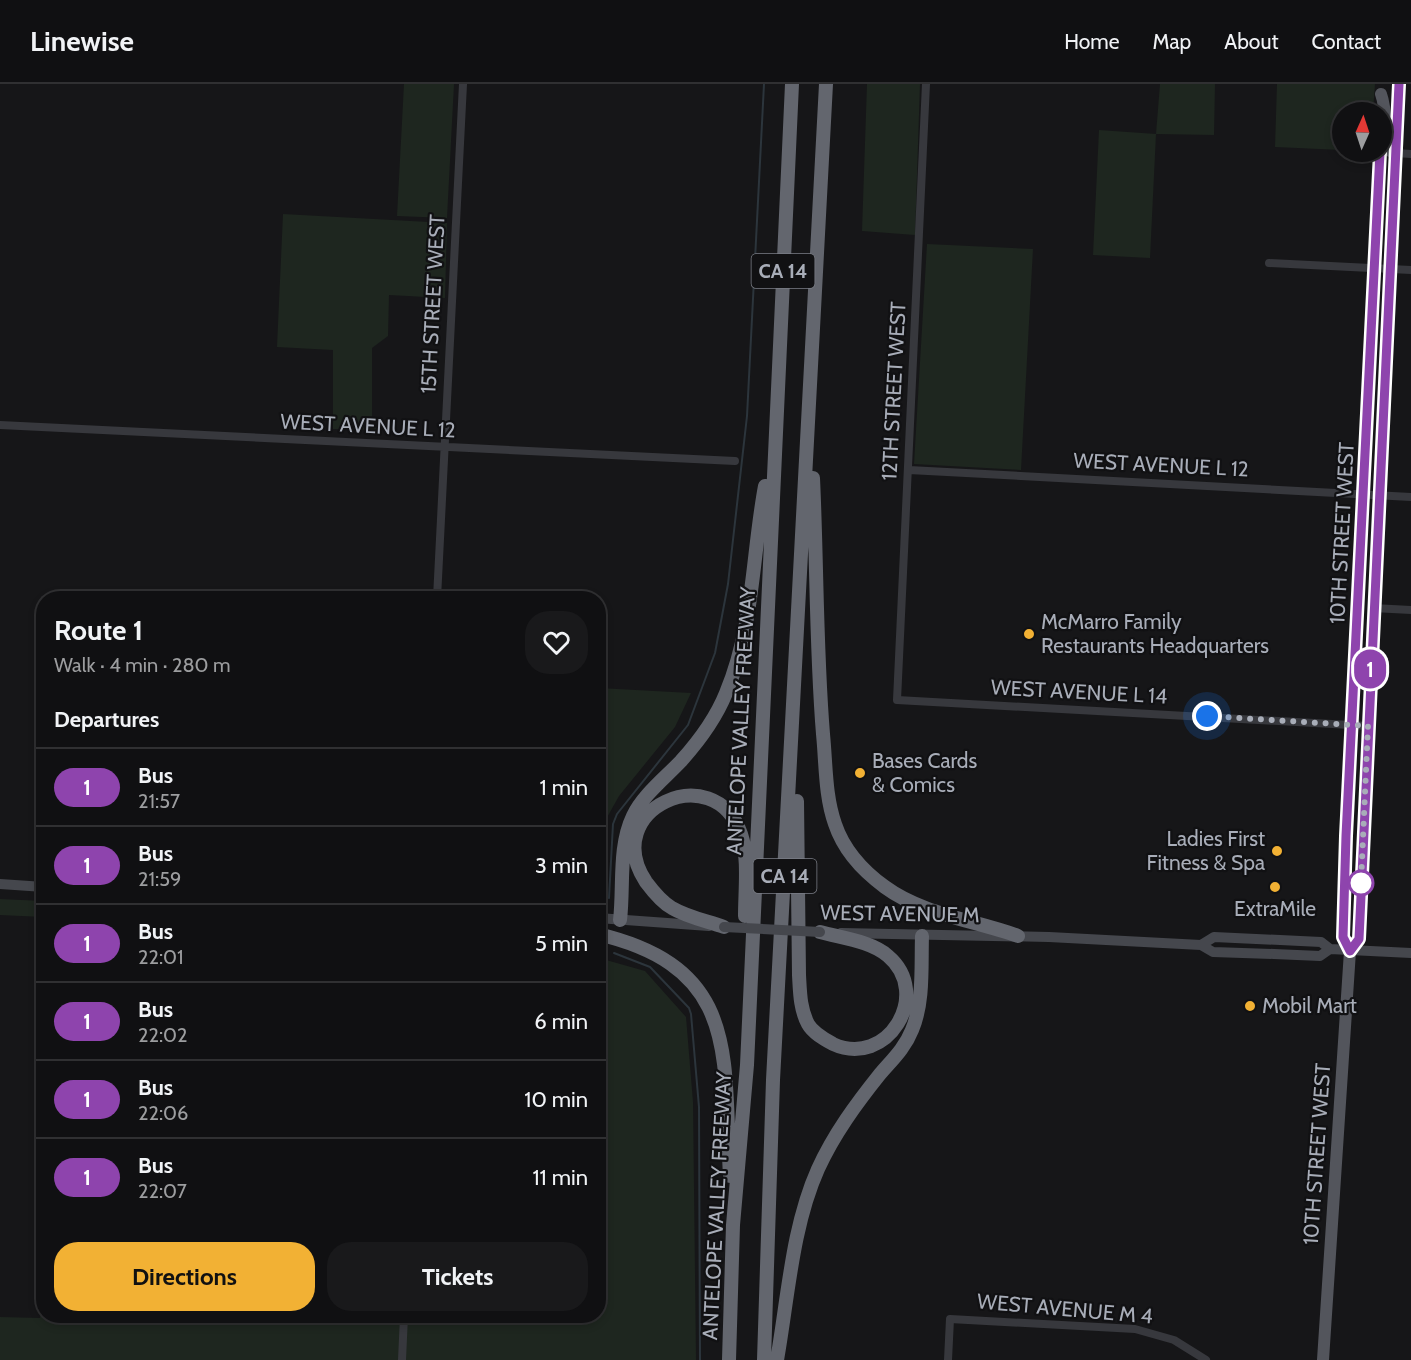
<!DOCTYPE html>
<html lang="en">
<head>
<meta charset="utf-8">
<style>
	:root { --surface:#101012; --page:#19191b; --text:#f1f3f6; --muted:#9c9d9f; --line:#303032; --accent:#f2b134 }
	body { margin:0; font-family:Cabin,sans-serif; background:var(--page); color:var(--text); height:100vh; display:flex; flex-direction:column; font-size:22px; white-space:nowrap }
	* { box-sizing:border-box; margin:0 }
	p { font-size:20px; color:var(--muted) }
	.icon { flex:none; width:33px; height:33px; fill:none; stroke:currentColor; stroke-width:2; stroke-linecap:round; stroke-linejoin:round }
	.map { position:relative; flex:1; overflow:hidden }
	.panel { position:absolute; left:36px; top:507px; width:570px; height:732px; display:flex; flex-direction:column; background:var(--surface); border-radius:24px; box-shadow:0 3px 9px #0003,0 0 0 2px var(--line) }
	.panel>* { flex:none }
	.badge { padding:0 12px; border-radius:20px; font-size:21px; line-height:39px }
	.needle { width:39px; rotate:3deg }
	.buttons { position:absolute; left:1332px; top:18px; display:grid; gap:12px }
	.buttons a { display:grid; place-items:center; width:60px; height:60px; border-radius:50%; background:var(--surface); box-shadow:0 3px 9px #0003,0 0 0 2px var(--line); font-size:30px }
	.you { position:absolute; width:30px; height:30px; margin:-15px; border:4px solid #fff; border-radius:50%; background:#1a73e8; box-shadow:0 0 0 9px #1a73e833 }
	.map>.badge { position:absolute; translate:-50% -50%; box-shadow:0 0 0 3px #fff }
	h2 { padding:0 18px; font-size:22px; line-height:54px }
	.round { display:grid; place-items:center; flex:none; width:63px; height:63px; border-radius:24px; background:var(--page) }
	.headline { display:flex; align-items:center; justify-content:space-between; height:102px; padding:0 18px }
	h1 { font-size:28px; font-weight:700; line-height:45px }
	.primary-button { display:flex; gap:12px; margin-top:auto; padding:12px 18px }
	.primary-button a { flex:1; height:69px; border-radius:24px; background:var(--accent); color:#111; font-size:24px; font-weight:700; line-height:69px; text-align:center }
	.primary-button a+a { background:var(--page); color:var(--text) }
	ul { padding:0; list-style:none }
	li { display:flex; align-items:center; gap:18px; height:78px; padding:0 18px; border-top:2px solid var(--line) }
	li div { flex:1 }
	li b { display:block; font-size:22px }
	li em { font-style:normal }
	li .badge { min-width:66px; font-weight:700; text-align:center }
	header { display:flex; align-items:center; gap:36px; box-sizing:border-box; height:84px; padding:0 30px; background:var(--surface); border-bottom:2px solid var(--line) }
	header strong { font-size:28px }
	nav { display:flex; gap:33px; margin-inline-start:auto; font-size:21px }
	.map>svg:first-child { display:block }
	.green { fill:#1e261f }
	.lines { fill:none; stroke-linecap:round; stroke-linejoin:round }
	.stream { stroke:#2c353c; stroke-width:2 }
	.street { stroke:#37383d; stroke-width:8 }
	.secondary { stroke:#45474d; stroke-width:10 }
	.primary { stroke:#53555c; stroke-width:12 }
	.highway { stroke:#63666e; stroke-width:14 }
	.secondary-bridge { stroke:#45474d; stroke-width:10 }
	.line-casing { stroke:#fff; stroke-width:14 }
	.line { stroke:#8e44ad; stroke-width:9 }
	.walk { stroke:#a8adb8; stroke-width:6; stroke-dasharray:0 10.8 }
	.poi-dot { fill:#f2b134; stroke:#111113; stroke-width:2 }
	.stop-dot { fill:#fff; stroke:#8e44ad; stroke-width:3 }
	.labels { text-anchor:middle; stroke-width:4.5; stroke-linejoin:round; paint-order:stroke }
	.shield { fill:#111113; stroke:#7b7e86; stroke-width:1.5 }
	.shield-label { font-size:20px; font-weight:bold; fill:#a8adb8 }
	.street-label { font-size:21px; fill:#a8adb8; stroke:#111113 }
	.poi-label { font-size:21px; fill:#a8adb8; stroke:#111113; text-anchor:start }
</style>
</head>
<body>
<header>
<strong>Linewise</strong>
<nav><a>Home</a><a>Map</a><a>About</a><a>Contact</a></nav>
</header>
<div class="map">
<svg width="1411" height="1276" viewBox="0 0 1411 1276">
	<rect width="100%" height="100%" fill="#161618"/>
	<path class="green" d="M404,0H454L447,134L397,132Z
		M867,0H920L915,151L862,147Z
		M1160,0H1215L1214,51L1156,50L1150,174L1093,171L1099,46L1156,50Z
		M1277,0H1375L1373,28H1342V66L1275,63Z
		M283,130L447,139L445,214L389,211L388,252L372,264V334L378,346L333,345V266L277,263Z
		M927,160L1033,165L1021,386L914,380Z
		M599,604L691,609L675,643L619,712L600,746L599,797Z
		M0,815L43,817V833L0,831Z
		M599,874L645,887L686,933L693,1018L696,1276H0V1233L40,1234L43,1170L44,1232H598Z"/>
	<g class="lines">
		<path class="stream" d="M609,814L613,740L617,730L688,641L715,569L728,500L747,332L764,0
			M614,869L650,883L689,924L691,930L699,1023L700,1276"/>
		<path class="street" d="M926,0L897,616L1368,642
			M1395,69L1411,70
			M1269,179L1411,186
			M0,341L735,377
			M909,386L1411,413
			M437,514L463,0
			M1373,524L1411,526
			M402,1276L404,1232
			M948,1276L950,1235L1135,1245L1174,1256L1206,1276"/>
		<path class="secondary" d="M0,800L44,803
			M598,834L709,842
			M841,849L1049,853L1201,861L1213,868L1274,870L1320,872L1330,865
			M1201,861L1214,853L1321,858L1330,865L1411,869"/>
		<path class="primary" d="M1381,10C1388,29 1383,47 1388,66L1395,69
			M1350,867L1359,855L1399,0
			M1323,1276L1350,867L1343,853L1346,752L1380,68"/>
		<path class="highway" d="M813,394C817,479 816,565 823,650C826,680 825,712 835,740C844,767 863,787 885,803C923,831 975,836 1018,852
			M797,717L799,891C800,908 800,925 808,940C813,949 824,955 833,960C887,985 933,910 888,872C871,857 841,854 820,848
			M620,836C624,803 618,763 633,732C643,711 665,694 681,677C699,657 716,634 726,609C754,543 752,471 765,402
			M724,843C707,837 687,833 672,824C663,819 652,806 646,798C598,726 714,672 741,750C749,774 745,806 745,832
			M598,850C741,884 723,972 730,1092
			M729,1276L733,1141L747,981L792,0
			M764,1276L773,996L826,0
			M777,1276C788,1214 792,1143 818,1085C834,1050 856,1020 880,990C892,976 905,964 912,946C924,918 921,882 922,852"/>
		<path class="secondary-bridge" d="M724,843L820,848"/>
	</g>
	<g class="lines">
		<defs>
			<path id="line" d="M1380,68L1346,752L1343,853L1350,867L1359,855L1399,0"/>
		</defs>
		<use href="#line" class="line-casing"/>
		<use href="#line" class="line"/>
		<path class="walk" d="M1207,632L1368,642L1361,799"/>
	</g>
	<g class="poi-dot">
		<circle cx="1029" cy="550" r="6"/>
		<circle cx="860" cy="689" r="6"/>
		<circle cx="1277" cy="767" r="6"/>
		<circle cx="1275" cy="803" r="6"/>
		<circle cx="1250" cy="922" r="6"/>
	</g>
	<circle class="stop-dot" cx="1361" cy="799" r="12"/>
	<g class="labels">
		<g class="shield">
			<rect x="751.5" y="170" width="63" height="34" rx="4.5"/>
			<rect x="753.5" y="775" width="63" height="34" rx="4.5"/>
		</g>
		<g class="shield-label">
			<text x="783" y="194">CA 14</text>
			<text x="785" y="799">CA 14</text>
		</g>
		<g class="street-label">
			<text transform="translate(433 220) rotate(-87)" y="7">15TH STREET WEST</text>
			<text transform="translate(894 307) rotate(-87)" y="7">12TH STREET WEST</text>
			<text transform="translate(368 342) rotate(3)" y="7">WEST AVENUE L 12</text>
			<text transform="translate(1161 381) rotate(3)" y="7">WEST AVENUE L 12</text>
			<text transform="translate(1342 449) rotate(-87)" y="7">10TH STREET WEST</text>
			<text transform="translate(1079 608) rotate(3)" y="7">WEST AVENUE L 14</text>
			<text transform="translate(741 637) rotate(-87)" y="7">ANTELOPE VALLEY FREEWAY</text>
			<text transform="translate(900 830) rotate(1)" y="7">WEST AVENUE M</text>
			<text transform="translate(1317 1070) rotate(-86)" y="7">10TH STREET WEST</text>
			<text transform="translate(717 1122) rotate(-87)" y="7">ANTELOPE VALLEY FREEWAY</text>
			<text transform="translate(1065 1225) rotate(5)" y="7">WEST AVENUE M 4</text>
		</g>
		<g class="poi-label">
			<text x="1041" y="545">McMarro Family<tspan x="1041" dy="24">Restaurants Headquarters</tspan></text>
			<text x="872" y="684">Bases Cards<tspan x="872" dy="24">&amp; Comics</tspan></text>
			<text x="1265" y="762" text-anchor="end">Ladies First<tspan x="1265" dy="24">Fitness &amp; Spa</tspan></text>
			<text x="1275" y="832" text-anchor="middle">ExtraMile</text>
			<text x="1262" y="929">Mobil Mart</text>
		</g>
	</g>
</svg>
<div class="buttons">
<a><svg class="needle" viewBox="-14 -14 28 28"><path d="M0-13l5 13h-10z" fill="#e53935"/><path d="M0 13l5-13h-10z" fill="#9c9d9f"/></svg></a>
</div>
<div class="you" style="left:1207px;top:632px"></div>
<b class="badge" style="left:1370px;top:585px;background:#8e44ad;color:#fff">1</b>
<section class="panel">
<div class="headline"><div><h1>Route 1</h1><p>Walk · 4 min · 280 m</p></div><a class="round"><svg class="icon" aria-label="heart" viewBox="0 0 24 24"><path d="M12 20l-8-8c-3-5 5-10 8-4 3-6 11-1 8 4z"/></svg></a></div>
<h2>Departures</h2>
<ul>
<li><span class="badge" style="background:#8e44ad;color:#fff">1</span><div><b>Bus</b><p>21:57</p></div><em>1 min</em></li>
<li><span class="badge" style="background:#8e44ad;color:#fff">1</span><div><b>Bus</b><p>21:59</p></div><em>3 min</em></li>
<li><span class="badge" style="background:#8e44ad;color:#fff">1</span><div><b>Bus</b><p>22:01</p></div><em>5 min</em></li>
<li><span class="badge" style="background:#8e44ad;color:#fff">1</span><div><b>Bus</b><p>22:02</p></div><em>6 min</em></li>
<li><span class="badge" style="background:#8e44ad;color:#fff">1</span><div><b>Bus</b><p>22:06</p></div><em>10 min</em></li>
<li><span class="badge" style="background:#8e44ad;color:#fff">1</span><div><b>Bus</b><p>22:07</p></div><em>11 min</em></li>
</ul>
<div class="primary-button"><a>Directions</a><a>Tickets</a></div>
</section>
</div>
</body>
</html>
